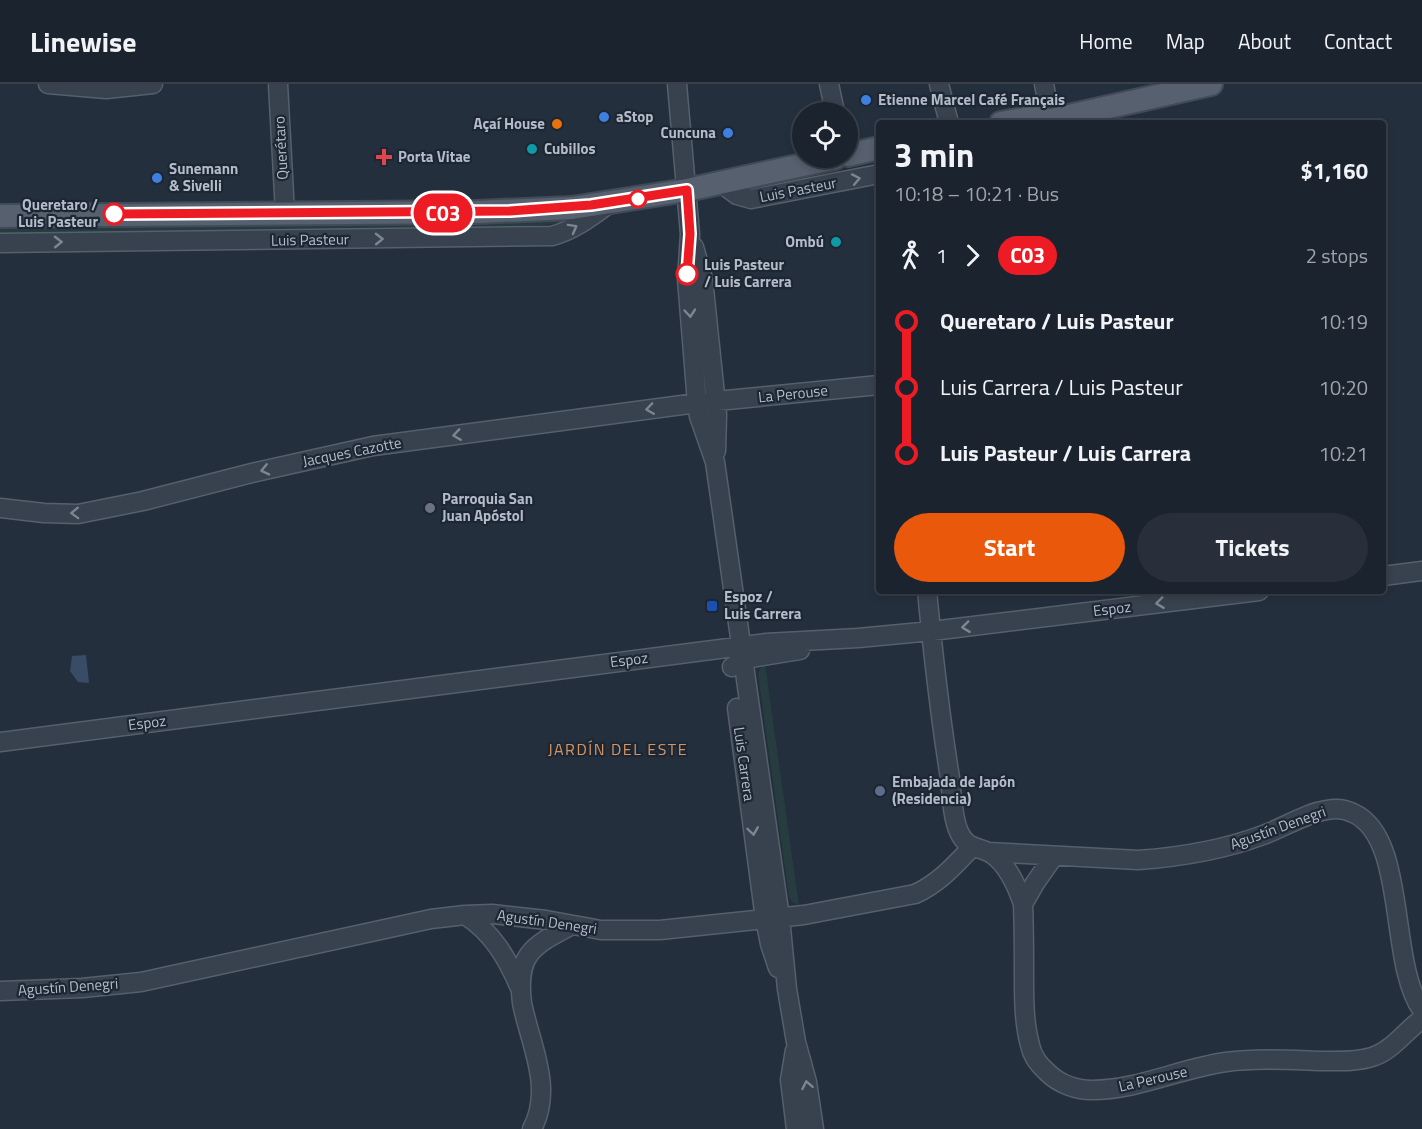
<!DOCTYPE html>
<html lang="en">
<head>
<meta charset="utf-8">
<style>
	:root { --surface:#1b232e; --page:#282f3a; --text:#f1f3f6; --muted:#a0a4aa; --line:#39404a; --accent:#ea580c }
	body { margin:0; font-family:"Titillium Web",sans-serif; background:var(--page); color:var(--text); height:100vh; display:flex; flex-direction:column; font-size:22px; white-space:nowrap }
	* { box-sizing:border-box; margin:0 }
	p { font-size:20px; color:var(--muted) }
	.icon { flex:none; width:33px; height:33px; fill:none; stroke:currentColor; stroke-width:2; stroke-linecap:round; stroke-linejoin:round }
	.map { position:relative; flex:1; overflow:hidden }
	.sheet { position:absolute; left:876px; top:36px; width:510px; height:474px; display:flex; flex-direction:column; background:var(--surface); border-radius:6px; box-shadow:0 3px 9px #0003,0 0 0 2px var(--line) }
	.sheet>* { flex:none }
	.badge { padding:0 12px; border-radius:20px; font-size:21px; line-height:39px }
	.controls { position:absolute; left:792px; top:18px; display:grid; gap:12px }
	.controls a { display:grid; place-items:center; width:66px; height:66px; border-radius:50%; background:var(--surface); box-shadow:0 3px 9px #0003,0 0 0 2px var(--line); font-size:30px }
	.map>.badge { position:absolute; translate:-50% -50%; box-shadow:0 0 0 3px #fff }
	.legs { display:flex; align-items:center; gap:9px; height:66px; padding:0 18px; font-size:20px }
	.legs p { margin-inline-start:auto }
	.headline { display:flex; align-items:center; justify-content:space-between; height:102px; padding:0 18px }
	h1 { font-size:33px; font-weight:700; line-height:45px }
	.button { display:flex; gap:12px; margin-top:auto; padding:12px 18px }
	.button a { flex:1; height:69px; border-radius:36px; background:var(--accent); color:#fff; font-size:24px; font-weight:700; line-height:69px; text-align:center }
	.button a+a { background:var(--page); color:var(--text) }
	ul { padding:0 18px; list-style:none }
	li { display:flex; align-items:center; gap:21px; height:66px; font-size:22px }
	li i { display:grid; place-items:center; width:9px; height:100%; margin:0 8px; background:currentColor }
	li i::after { content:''; width:15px; height:15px; margin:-8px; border:4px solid; border-radius:50%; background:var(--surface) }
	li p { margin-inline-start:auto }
	li:first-child i { background:linear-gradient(#0000 50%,currentColor 0) }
	li:last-child i { background:linear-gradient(currentColor 50%,#0000 0) }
	header { display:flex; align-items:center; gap:36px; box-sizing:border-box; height:84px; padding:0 30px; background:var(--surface); border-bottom:2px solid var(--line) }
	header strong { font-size:28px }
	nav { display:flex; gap:33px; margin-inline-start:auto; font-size:21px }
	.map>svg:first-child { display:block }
	.green { fill:#263c3f }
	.water { fill:#394c67 }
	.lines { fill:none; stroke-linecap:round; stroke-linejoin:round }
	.minor-casing { stroke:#565f6c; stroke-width:21 }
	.major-casing { stroke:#414a57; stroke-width:26 }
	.minor { stroke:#38414e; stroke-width:18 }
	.major { stroke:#56606e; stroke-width:22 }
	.oneway { stroke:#7c8592 }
	.line-1-casing { stroke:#fff; stroke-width:14 }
	.line-1 { stroke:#ed1c24; stroke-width:9 }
	.shop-dot { fill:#3f7fe0; stroke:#1d2633; stroke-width:2 }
	.food-dot { fill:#e8710a; stroke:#1d2633; stroke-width:2 }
	.culture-dot { fill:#0f9aa8; stroke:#1d2633; stroke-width:2 }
	.health-dot { fill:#e0444e; stroke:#1d2633; stroke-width:2 }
	.stop-1-dot { fill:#fff; stroke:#ed1c24; stroke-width:3 }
	.worship-dot { fill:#6b7280; stroke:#1d2633; stroke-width:2 }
	.transit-dot { fill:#1a4fb4; stroke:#1d2633; stroke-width:2 }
	.service-dot { fill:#5c6f8a; stroke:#1d2633; stroke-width:2 }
	.labels { text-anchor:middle; stroke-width:4.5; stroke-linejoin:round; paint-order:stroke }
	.poi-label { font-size:15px; font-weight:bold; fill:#b4bcc9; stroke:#1d2633; text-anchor:start }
	.street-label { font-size:15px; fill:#b4bcc9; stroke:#1d2633 }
	.stop-label { font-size:15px; font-weight:bold; fill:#b4bcc9; stroke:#1d2633; text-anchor:end }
	.neighbourhood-label { font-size:16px; letter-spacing:1.5px; fill:#d59563; stroke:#1d2633 }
</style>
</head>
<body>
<header>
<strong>Linewise</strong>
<nav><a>Home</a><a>Map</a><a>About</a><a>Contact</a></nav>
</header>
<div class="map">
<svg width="1422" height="1045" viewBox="0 0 1422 1045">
	<rect width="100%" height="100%" fill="#242f3e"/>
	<path class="green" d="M570,133L557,140L487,144L0,150V144L447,137Z
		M765,580L799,822L792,818L789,813L758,590L760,585Z"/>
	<path class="water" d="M86,571L89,599L78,598L70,587L72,572Z"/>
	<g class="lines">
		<defs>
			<path id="minor" d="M48,0L106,5L153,0
				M278,0L285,129
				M677,0L690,150L687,195L697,319L699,332L715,378L780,834L787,905L796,958L807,998L814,1045
				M829,0L835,28
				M939,0L949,39
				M1044,0L1051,36
				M721,99L737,111L751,115L879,90
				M0,159L552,152C574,146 591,133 610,119
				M694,163L703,195L717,330L716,367
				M0,424L44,429L78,430L143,417L256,388L373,362L697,319L879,301
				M1383,492L1422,487
				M927,507C933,569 940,632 950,694C952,711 952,732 959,748C967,766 979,762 992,770C1008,781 1017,802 1023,820C1024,844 1024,869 1024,893C1024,916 1024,939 1030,961C1032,971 1039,981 1047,988C1059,1000 1076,1006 1092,1006C1138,1006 1181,984 1226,978C1258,974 1290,976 1322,977C1339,977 1356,978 1372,973C1392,967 1405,947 1422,935
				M732,583L745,575L800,566
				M737,624L765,835L770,860L778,884
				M0,658L766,559L858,554L932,547L1259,507
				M989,768L1138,776C1181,773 1223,766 1263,751C1283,744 1306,729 1327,726C1336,724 1345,725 1353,729C1408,753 1388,879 1422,926
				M1023,820L1035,799L1054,772
				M465,831C493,849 507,874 520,904
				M0,907L82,904L141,898L431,835L465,831L492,830L546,836L601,846H660L804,831L915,810C938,800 955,781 972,763
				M795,966L790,996L796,1045
				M532,1045C554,1004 530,960 522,919C516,870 532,862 572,841"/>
			<path id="major" d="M1001,39L1035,33L1051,36L1211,0
				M848,71L879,64
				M0,132L476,128L572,124L687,106L835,74"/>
		</defs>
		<use href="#minor" class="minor-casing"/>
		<use href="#major" class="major-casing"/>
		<use href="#minor" class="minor"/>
		<use href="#major" class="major"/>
	</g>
	<defs><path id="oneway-chevron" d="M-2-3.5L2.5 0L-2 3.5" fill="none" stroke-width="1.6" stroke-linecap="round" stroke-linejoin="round" transform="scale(1.5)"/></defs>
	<g class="oneway">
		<use href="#oneway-chevron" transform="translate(856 95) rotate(-11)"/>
		<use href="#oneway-chevron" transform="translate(573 144) rotate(-29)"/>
		<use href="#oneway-chevron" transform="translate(379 155) rotate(-1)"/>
		<use href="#oneway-chevron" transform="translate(58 158) rotate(-1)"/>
		<use href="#oneway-chevron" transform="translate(690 229) rotate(85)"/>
		<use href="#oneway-chevron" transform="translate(650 325) rotate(172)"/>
		<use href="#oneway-chevron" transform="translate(457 351) rotate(172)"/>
		<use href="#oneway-chevron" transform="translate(265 386) rotate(167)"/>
		<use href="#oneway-chevron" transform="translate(75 429) rotate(178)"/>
		<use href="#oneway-chevron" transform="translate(1160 519) rotate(173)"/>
		<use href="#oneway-chevron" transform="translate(966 543) rotate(173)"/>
		<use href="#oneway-chevron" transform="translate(753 747) rotate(82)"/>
		<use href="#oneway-chevron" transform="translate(807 1001) rotate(-101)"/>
	</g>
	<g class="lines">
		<defs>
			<path id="line-1" d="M114,130L510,127L591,121L687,106L690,150L687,190"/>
		</defs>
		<use href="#line-1" class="line-1-casing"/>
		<use href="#line-1" class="line-1"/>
	</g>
	<g class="shop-dot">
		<circle cx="866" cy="16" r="6"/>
		<circle cx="604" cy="33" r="6"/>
		<circle cx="728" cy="49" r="6"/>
		<circle cx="157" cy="94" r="6"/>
	</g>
	<circle class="food-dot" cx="557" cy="40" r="6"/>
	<g class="culture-dot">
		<circle cx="532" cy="65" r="6"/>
		<circle cx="836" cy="158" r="6"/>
	</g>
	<path class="health-dot" d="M381 64h6v6h6v6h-6v6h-6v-6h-6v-6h6z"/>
	<g class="stop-1-dot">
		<circle cx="638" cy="115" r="8"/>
		<circle cx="114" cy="130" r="10"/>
		<circle cx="687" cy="190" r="10"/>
	</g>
	<circle class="worship-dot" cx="430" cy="424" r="6"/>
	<rect class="transit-dot" x="706" y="516" width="12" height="12" rx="3"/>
	<circle class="service-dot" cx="880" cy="707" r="6"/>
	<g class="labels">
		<g class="poi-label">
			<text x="878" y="21">Etienne Marcel Café Français</text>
			<text x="616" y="38">aStop</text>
			<text x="545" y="45" text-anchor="end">Açaí House</text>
			<text x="716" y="54" text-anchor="end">Cuncuna</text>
			<text x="544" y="70">Cubillos</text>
			<text x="398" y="78">Porta Vitae</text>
			<text x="169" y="90">Sunemann<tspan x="169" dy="17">&amp; Sivelli</tspan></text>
			<text x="824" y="163" text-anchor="end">Ombú</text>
			<text x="442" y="420">Parroquia San<tspan x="442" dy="17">Juan Apóstol</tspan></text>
			<text x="724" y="518">Espoz /<tspan x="724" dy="17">Luis Carrera</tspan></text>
			<text x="892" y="703">Embajada de Japón<tspan x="892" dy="17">(Residencia)</tspan></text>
		</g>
		<g class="street-label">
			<text transform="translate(281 64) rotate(-93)" y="5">Querétaro</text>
			<text transform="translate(798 106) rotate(-11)" y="5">Luis Pasteur</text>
			<text transform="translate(310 156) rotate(-1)" y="5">Luis Pasteur</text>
			<text transform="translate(793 310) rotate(-6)" y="5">La Perouse</text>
			<text transform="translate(352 368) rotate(-11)" y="5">Jacques Cazotte</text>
			<text transform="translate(1112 525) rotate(-7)" y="5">Espoz</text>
			<text transform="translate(629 576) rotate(-7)" y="5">Espoz</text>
			<text transform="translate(147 639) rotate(-7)" y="5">Espoz</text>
			<text transform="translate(744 680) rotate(82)" y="5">Luis Carrera</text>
			<text transform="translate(1278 744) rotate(-20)" y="5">Agustín Denegri</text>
			<text transform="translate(547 838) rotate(8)" y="5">Agustín Denegri</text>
			<text transform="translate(68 903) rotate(-4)" y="5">Agustín Denegri</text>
			<text transform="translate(1153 995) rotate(-13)" y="5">La Perouse</text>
		</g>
		<g class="stop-label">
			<text x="98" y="126">Queretaro /<tspan x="98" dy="17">Luis Pasteur</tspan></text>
			<text x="704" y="186" text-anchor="start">Luis Pasteur<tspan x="704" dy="17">/ Luis Carrera</tspan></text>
		</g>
		<g class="neighbourhood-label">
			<text x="618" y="671">JARDÍN DEL ESTE</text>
		</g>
	</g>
</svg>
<div class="controls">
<a><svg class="icon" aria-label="locate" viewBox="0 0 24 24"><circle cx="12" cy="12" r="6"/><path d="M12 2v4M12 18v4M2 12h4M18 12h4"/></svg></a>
</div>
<b class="badge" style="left:443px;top:129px;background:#ed1c24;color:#fff">C03</b>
<section class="sheet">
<div class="headline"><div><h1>3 min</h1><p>10:18 – 10:21 · Bus</p></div><b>$1,160</b></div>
<div class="legs"><svg class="icon" aria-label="walk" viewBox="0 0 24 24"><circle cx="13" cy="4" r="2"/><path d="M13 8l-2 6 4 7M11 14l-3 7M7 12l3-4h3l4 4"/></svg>1<svg class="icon" aria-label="forward" viewBox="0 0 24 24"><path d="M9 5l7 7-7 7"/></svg><b class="badge" style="background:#ed1c24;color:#fff">C03</b><p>2 stops</p></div>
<ul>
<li><i style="color:#ed1c24"></i><b>Queretaro / Luis Pasteur</b><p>10:19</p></li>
<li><i style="color:#ed1c24"></i><span>Luis Carrera / Luis Pasteur</span><p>10:20</p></li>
<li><i style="color:#ed1c24"></i><b>Luis Pasteur / Luis Carrera</b><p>10:21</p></li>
</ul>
<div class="button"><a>Start</a><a>Tickets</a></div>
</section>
</div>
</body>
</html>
